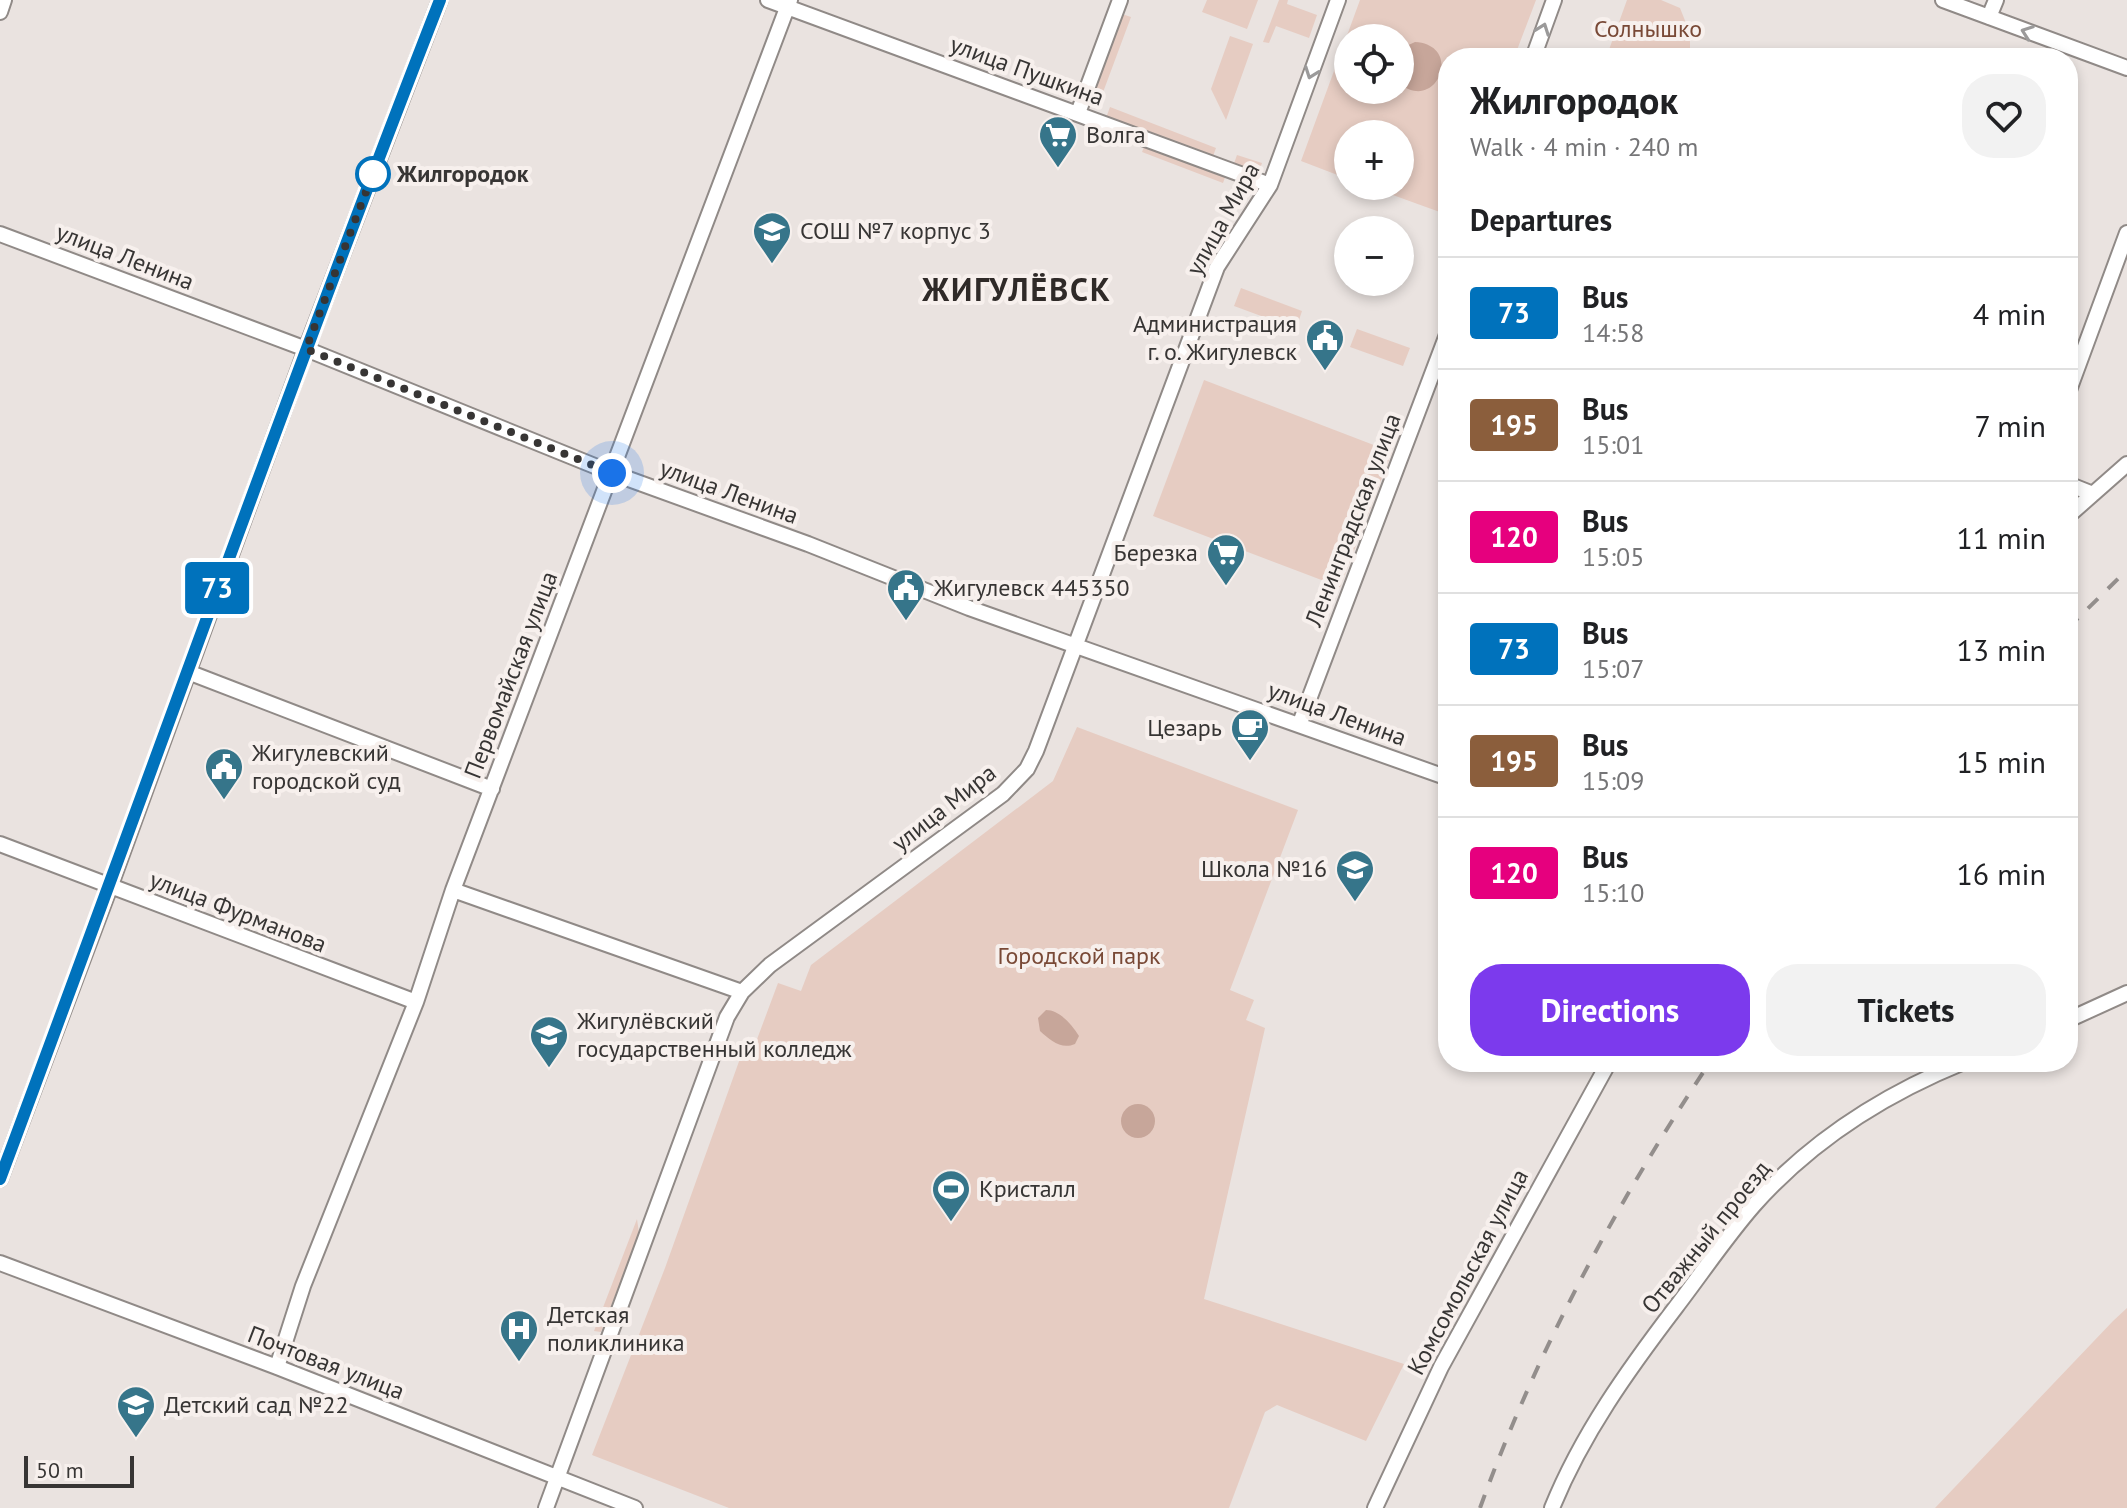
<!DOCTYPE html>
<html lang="en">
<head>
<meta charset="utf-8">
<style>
	:root { --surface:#fff; --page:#f2f2f2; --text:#202124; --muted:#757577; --line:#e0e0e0; --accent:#7c3aed }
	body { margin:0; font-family:"PT Sans",sans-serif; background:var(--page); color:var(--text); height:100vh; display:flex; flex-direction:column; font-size:30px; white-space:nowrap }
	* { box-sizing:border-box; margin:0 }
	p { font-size:26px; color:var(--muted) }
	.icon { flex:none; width:44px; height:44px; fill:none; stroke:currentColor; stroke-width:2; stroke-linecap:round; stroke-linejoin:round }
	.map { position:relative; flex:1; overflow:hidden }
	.drawer { position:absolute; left:1438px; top:48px; width:640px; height:1024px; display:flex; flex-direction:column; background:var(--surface); border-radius:32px; box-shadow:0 4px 12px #0003 }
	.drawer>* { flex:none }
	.badge { padding:0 16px; border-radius:6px; font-size:28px; line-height:52px }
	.buttons { position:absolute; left:1334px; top:24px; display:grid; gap:16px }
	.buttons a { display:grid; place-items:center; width:80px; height:80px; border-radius:50%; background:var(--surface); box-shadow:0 4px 12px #0003; font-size:40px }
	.scale { position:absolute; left:24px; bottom:20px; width:110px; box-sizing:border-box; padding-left:8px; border:4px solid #373534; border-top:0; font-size:22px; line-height:28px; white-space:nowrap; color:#373534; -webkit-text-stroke:6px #f7f0ed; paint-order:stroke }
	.you { position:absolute; width:40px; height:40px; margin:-20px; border:6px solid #fff; border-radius:50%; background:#1a73e8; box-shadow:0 0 0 12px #1a73e833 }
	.map>.badge { position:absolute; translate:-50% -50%; box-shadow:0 0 0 4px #fff }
	h2 { padding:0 32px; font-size:30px; line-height:72px }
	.round { display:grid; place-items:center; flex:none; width:84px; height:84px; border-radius:32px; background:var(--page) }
	.headline { display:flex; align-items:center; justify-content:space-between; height:136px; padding:0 32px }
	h1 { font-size:38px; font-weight:800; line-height:60px }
	.primary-button { display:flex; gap:16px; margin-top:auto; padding:16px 32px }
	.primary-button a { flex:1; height:92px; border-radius:32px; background:var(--accent); color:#fff; font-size:32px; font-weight:800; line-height:92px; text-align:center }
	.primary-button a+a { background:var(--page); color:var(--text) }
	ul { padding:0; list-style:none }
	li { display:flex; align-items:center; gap:24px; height:112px; padding:0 32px; border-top:2px solid var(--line) }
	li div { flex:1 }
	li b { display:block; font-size:30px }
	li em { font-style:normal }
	li .badge { min-width:88px; font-weight:700; text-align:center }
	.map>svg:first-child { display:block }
	.green { fill:#e6ccc2; fill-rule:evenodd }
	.water { fill:#c7a69a }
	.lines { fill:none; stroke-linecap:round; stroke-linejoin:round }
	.minor-casing { stroke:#908a87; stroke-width:18 }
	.minor { stroke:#fff; stroke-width:14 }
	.rail { stroke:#938e8c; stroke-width:4; stroke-dasharray:14 14; stroke-linecap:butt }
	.oneway { stroke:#9b9a9a }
	.line-casing { stroke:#fff; stroke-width:18 }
	.line { stroke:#0072bc; stroke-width:12 }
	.walk { stroke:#373534; stroke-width:8; stroke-dasharray:0 14.4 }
	.stop-dot { fill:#fff; stroke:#0072bc; stroke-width:4 }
	.labels { text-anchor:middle; stroke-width:8; stroke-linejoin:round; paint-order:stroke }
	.park-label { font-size:24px; fill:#794936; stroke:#f7f0ed }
	.street-label { font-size:24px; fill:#373534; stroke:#f7f0ed }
	.poi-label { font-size:24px; fill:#373534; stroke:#f7f0ed; text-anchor:start }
	.stop-label { font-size:24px; font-weight:bold; fill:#373534; stroke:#f7f0ed; text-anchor:start }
	.district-label { font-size:32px; font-weight:bold; letter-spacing:2px; fill:#2f2a28; stroke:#f7f0ed }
</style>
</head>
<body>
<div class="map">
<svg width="2127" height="1508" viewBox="0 0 2127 1508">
	<rect width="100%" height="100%" fill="#eae3e0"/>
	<path class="green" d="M1207,0H1258L1247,29L1202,12Z
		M1279,0H1288L1287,4L1317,15L1309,38L1276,26L1269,43L1263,42Z
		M1360,0H1536L1514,58H1448V215L1368,186H1400V134H1348V179L1301,161ZM1348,38H1400V90H1348Z
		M1627,0H1661L1680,8L1690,33V58H1606Z
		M1122,14L1131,17L1102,95L1093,92Z
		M1230,36L1253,44L1226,120L1211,89Z
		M1110,107L1216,148L1212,159L1106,118Z
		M1146,142L1227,172L1223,183L1142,152Z
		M1237,155L1262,163L1257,177L1232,169Z
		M1241,288L1302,311L1296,329L1234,306Z
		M1357,329L1410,348L1403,366L1350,347Z
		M1204,380L1392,452L1340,587L1153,516Z
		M1077,727L1298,810L1230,990L1254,1000L1246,1020L1265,1028L1204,1299L1404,1364L1366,1441L1277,1405L1265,1412L1229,1508H729L592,1455L665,1268L747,1039L756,1042L778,983L801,991L811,965L1053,781Z
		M637,1219L639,1233L601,1332L594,1331Z
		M2127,1308V1508H1935L2113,1321Z"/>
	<path class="water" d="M1415,42C1464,45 1437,113 1400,84V49Z
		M1046,1010C1060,1010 1072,1025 1079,1036L1075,1044C1061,1050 1050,1040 1040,1031L1038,1018Z
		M1121 1121a17 17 0 1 1 34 0a17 17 0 1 1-34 0Z"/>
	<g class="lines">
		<defs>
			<path id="minor" d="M768,0L1270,185
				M1943,0L2127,68
				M0,12L4,0
				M1989,17L1996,0
				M1533,58L1554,0
				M1078,113L1120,0
				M0,234L306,349L612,473L808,544L969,608L1448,778
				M2068,393L2127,233
				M2068,484L2093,494
				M2068,516L2127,464
				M188,672L492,789
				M1300,723L1448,332
				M0,844L416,1002
				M453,890L742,992
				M2068,1020L2127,993
				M0,1179L110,887L306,349L440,0
				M0,1263L277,1367L635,1508
				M277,1367L303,1286L416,1002L453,890L790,0
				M546,1508L727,1017L742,992L770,965L1003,794L1027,769L1036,751L1217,267L1270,185L1338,0
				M1375,1508L1441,1367L1609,1062
				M1552,1508C1582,1434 1628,1370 1676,1307C1702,1273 1726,1237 1754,1205C1812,1140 1885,1094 1964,1062"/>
		</defs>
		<use href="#minor" class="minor-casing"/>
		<use href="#minor" class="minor"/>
		<path class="rail" d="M2068,628L2127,570
			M1480,1508C1537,1350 1617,1202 1710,1062"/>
	</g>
	<defs><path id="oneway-chevron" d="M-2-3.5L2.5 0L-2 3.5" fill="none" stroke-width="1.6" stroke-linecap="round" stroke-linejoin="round" transform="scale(2)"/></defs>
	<g class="oneway">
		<use href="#oneway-chevron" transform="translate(1543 29) rotate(-70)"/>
		<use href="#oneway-chevron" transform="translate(2027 32) rotate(-160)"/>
		<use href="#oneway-chevron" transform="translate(1311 73) rotate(110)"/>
	</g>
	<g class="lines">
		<defs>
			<path id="line" d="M0,1179C147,786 287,391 440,0"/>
		</defs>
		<use href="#line" class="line-casing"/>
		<use href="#line" class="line"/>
		<path class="walk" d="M373,174L377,163L306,349L612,473"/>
	</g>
	<defs>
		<symbol id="supermarket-pin" viewBox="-11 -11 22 30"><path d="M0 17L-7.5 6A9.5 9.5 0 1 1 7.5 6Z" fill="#36758a" stroke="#f7f0ed"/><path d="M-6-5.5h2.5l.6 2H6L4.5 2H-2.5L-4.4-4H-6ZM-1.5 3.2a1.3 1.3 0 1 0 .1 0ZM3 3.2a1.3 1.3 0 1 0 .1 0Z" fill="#fff"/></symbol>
		<symbol id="school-pin" viewBox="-11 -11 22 30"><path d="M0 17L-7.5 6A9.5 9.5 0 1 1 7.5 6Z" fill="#36758a" stroke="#f7f0ed"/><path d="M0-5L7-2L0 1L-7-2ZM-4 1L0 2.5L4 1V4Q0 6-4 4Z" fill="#fff"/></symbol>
		<symbol id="civic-pin" viewBox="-11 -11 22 30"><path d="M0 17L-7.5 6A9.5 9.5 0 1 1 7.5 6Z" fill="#36758a" stroke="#f7f0ed"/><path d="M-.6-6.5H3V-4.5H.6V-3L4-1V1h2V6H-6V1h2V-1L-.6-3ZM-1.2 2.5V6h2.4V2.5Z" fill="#fff"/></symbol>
		<symbol id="cafe-pin" viewBox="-11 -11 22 30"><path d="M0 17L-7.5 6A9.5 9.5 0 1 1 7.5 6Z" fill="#36758a" stroke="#f7f0ed"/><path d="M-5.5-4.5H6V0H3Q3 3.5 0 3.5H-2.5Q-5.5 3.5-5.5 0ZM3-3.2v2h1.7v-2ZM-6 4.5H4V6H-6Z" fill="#fff"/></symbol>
		<symbol id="university-pin" viewBox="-11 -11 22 30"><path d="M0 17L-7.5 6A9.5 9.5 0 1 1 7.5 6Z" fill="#36758a" stroke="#f7f0ed"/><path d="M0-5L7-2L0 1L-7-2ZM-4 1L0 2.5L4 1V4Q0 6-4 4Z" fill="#fff"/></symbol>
		<symbol id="stadium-pin" viewBox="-11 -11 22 30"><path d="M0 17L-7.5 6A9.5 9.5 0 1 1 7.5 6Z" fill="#36758a" stroke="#f7f0ed"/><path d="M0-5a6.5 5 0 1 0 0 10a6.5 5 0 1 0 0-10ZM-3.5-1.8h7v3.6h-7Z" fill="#fff"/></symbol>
		<symbol id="hospital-pin" viewBox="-11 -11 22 30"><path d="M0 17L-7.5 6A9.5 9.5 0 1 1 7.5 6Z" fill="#36758a" stroke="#f7f0ed"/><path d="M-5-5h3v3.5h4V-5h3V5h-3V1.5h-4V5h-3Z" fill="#fff"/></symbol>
	</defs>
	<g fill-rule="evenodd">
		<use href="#supermarket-pin" x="1036" y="113" width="44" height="60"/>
		<use href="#school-pin" x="750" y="209" width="44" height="60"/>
		<use href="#civic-pin" x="1303" y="316" width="44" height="60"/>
		<use href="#supermarket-pin" x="1204" y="531" width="44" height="60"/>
		<use href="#civic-pin" x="884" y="566" width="44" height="60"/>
		<use href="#cafe-pin" x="1228" y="706" width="44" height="60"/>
		<use href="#civic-pin" x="202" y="745" width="44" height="60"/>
		<use href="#school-pin" x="1333" y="847" width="44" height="60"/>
		<use href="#university-pin" x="527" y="1013" width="44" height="60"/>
		<use href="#stadium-pin" x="929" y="1167" width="44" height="60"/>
		<use href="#hospital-pin" x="497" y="1307" width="44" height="60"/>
		<use href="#school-pin" x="114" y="1383" width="44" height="60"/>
	</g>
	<circle class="stop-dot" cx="373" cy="174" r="16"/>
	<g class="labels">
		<g class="park-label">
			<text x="1648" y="37">Солнышко</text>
			<text x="1079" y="964">Городской парк</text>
		</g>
		<g class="street-label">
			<text transform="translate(1027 71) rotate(20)" y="8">улица Пушкина</text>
			<text transform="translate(1223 219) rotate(-61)" y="8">улица Мира</text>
			<text transform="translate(125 257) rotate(21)" y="8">улица Ленина</text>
			<text transform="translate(729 492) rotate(20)" y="8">улица Ленина</text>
			<text transform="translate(1353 520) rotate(-69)" y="8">Ленинградская улица</text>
			<text transform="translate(511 675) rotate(-69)" y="8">Первомайская улица</text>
			<text transform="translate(1337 714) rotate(20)" y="8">улица Ленина</text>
			<text transform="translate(944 808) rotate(-38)" y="8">улица Мира</text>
			<text transform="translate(238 912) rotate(21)" y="8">улица Фурманова</text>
			<text transform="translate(1706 1237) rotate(-51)" y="8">Отважный проезд</text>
			<text transform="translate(1468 1272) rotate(-62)" y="8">Комсомольская улица</text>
			<text transform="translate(326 1363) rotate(21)" y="8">Почтовая улица</text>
		</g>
		<g class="poi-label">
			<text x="1086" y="143">Волга</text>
			<text x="800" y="239">СОШ №7 корпус 3</text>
			<text x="1297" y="332" text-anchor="end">Администрация<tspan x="1297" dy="28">г. о. Жигулевск</tspan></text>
			<text x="1198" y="561" text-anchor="end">Березка</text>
			<text x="934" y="596">Жигулевск 445350</text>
			<text x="1222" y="736" text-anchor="end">Цезарь</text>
			<text x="252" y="761">Жигулевский<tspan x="252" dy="28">городской суд</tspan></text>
			<text x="1327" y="877" text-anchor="end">Школа №16</text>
			<text x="577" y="1029">Жигулёвский<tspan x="577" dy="28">государственный колледж</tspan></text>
			<text x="979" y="1197">Кристалл</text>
			<text x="547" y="1323">Детская<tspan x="547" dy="28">поликлиника</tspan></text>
			<text x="164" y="1413">Детский сад №22</text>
		</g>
		<g class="stop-label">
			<text x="397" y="182">Жилгородок</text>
		</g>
		<g class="district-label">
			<text x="1017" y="301">ЖИГУЛЁВСК</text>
		</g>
	</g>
</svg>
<div class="buttons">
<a><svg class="icon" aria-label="locate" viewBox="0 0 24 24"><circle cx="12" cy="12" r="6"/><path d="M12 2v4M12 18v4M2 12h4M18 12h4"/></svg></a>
<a>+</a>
<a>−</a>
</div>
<div class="scale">50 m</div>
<div class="you" style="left:612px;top:473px"></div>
<b class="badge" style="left:217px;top:588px;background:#0072bc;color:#fff">73</b>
<section class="drawer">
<div class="headline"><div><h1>Жилгородок</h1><p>Walk · 4 min · 240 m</p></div><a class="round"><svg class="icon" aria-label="heart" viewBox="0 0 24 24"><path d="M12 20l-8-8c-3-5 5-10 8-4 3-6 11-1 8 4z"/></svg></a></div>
<h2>Departures</h2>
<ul>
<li><span class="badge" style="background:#0072bc;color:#fff">73</span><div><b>Bus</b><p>14:58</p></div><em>4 min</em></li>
<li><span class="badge" style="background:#8b5e3c;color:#fff">195</span><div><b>Bus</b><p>15:01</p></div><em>7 min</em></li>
<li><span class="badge" style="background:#e6007e;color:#fff">120</span><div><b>Bus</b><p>15:05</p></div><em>11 min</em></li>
<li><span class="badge" style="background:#0072bc;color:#fff">73</span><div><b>Bus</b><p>15:07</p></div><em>13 min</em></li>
<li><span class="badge" style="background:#8b5e3c;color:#fff">195</span><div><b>Bus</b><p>15:09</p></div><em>15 min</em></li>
<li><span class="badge" style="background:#e6007e;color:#fff">120</span><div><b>Bus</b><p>15:10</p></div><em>16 min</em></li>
</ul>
<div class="primary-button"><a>Directions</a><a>Tickets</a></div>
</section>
</div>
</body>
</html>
